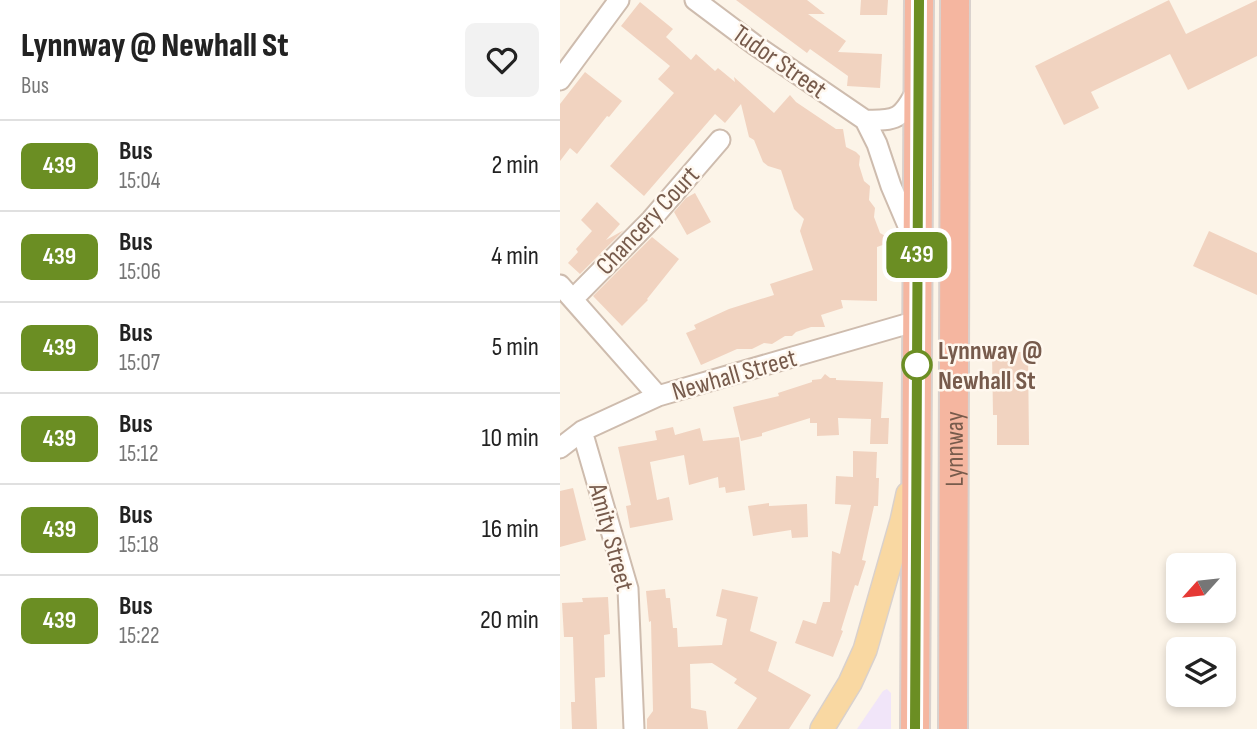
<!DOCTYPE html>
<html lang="en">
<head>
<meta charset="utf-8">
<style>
	:root { --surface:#fff; --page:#f2f2f2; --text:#222; --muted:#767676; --line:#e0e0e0 }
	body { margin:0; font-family:"Sofia Sans Condensed",sans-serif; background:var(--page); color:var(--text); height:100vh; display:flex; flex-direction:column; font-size:26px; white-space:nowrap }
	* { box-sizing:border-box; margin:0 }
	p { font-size:23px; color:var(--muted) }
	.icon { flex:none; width:38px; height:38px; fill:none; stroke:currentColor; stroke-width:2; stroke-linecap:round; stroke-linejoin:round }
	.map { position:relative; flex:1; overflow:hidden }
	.sheet { display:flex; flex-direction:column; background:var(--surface); width:560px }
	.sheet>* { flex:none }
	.badge { padding:0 14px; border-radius:10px; font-size:24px; line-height:46px }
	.needle { width:46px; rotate:243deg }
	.fabs { position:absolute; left:606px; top:553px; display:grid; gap:14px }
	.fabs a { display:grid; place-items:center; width:70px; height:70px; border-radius:10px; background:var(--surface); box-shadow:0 4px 10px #0003; font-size:35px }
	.map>.badge { position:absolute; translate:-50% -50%; box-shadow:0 0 0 4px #fff }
	.round { display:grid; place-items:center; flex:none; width:74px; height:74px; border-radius:10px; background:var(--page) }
	.overview { display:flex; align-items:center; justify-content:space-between; height:119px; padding:0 21px }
	h1 { font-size:33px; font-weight:800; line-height:52px }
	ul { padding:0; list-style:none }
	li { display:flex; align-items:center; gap:21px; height:91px; padding:0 21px; border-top:2px solid var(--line) }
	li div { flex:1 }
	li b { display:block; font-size:26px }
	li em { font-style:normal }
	li .badge { min-width:77px; font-weight:700; text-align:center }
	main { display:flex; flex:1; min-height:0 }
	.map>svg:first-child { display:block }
	.education { fill:#f1e5f9 }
	.building { fill:#f1d3c0 }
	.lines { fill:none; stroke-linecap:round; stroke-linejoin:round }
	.minor-casing { stroke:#cebcae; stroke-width:23 }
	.major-casing { stroke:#d9d1cd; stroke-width:26 }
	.highway-casing { stroke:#d9d1cd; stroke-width:32 }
	.minor { stroke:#fff; stroke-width:19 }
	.major { stroke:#f9d8a2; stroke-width:23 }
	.highway { stroke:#f5b6a0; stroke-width:28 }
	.line-casing { stroke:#fff; stroke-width:16 }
	.line { stroke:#6b8e23; stroke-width:10 }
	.stop-dot { fill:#fff; stroke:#6b8e23; stroke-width:3.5 }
	.labels { text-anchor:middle; stroke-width:5; stroke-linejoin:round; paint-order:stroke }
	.street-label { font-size:26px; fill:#775b4c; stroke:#fff8ef }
	.stop-label { font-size:26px; font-weight:bold; fill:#775b4c; stroke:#fff8ef; text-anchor:start }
</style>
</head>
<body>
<main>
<section class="sheet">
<div class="overview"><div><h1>Lynnway @ Newhall St</h1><p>Bus</p></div><a class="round"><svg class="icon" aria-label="heart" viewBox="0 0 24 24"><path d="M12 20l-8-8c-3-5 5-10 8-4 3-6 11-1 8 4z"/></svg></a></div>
<ul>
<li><span class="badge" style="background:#6b8e23;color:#fff">439</span><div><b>Bus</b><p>15:04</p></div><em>2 min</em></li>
<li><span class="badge" style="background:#6b8e23;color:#fff">439</span><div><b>Bus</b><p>15:06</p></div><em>4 min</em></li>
<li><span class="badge" style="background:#6b8e23;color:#fff">439</span><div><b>Bus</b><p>15:07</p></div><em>5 min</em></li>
<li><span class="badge" style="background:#6b8e23;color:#fff">439</span><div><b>Bus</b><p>15:12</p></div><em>10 min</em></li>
<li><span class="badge" style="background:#6b8e23;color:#fff">439</span><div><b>Bus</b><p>15:18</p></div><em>16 min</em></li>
<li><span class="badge" style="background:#6b8e23;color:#fff">439</span><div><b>Bus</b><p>15:22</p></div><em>20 min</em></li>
</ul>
</section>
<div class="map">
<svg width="697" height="729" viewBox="0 0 697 729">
	<rect width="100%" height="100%" fill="#fcf4e8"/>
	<path class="education" d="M327,689L331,693V729H297L323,691Z"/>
	<path class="building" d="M176,0H247L265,14H248L286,41L278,52L322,54L320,88L287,86L288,76L250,49L247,53Z
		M301,0H328L327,15H300Z
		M609,0L626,34L697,0V56L628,90L610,54L531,92L539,108L504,125L475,66Z
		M80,2L113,29L106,37L131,60L136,54L155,71L158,68L175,82L174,77L214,113L230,95L236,102L276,129H283L286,147L296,152L300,156L299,165L304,181L310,186L309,200L315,208L314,217L320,233L334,241L317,247V301L281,300L283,308L261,315L265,327H251L236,332L232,336H225L212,344L204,343L192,349H177L141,365L126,333L136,329L134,325L169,309L214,295L210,284L253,270L240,231L244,219L234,209L221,170L208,166L203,162L194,140L189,137L181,104L165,123L155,114L84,196L50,166L114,93L98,79L110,66L61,26Z
		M25,72L62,101L49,117L47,116L17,154L10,148L0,161V104Z
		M135,193L151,222L127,235L114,212L126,198Z
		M37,202L60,224L46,240L64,230L20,274L8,263L18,252L16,249L32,231L21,220Z
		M649,231L697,253V295L633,266Z
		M92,237L119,259L87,299L88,300L62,326L33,296Z
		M432,352H468L469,445H437V415H433Z
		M265,374L270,378H276V380L323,382L321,418H329L328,444H310L311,419L278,418L279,435L257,436V423H250V418L202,433V436L181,441L173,407L219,396L218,393L252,382V380L261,379Z
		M113,427L115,435L140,428L143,441L179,437L185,490L166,493L165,487L159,488L158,477L129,485L124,455L90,462L97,500L109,497L113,520L70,528L66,506L71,505L58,447L97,440L95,431Z
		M293,451L317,452L316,478H319L318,506H314L302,560L306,561L298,586L295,585L281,630L283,631L273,657L235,643L243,620L256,624L263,602H270L272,551L280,554L291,505L275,504L276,476L293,477Z
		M13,488L26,540L0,547V491Z
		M209,503V506L247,504L248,537L232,538L231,530L193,536L188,506Z
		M105,589L106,598H110L113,628H117L118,647L162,645L167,619L156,616L162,589L198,597L190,631L217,642L208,671L251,695L229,729H177L197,698L174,683L177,679L152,663L130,664L131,708L146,711L148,729H87V719L93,711L91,621L89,622L86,591Z
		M48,597L50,634L44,635L45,677L35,678L37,729H12L11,702H15L13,637H4L2,603L23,602L22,598Z"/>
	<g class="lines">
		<defs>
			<path id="minor" d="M135,0L195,45L305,120L317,144L331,186L354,240
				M0,80L59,0
				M305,120C336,121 342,119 356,91
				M0,285L98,396
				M13,299L91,220L160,140
				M22,431L68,589L74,729
				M0,448L22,431L98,396L357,321"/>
			<path id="major" d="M262,729L290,683L305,650L342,521L348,494"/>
			<g id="highway">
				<path d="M355,729L359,0"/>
				<path id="s1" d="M393,729L395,0"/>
			</g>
		</defs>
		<use href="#minor" class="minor-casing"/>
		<use href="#major" class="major-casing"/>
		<use href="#highway" class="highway-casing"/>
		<use href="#minor" class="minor"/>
		<use href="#major" class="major"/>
		<use href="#highway" class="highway"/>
	</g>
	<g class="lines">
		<defs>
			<path id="line" d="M355,729L359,0"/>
		</defs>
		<use href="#line" class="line-casing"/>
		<use href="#line" class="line"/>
	</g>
	<circle class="stop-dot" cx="357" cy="365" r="14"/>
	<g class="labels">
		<g class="street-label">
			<text transform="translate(220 61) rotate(35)" y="9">Tudor Street</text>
			<text transform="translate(87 220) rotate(-47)" y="9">Chancery Court</text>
			<text transform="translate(174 374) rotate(-16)" y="9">Newhall Street</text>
			<text dy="9" stroke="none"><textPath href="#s1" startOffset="280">Lynnway</textPath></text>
			<text transform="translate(52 537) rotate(75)" y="9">Amity Street</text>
		</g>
		<g class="stop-label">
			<text x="378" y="359">Lynnway @<tspan x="378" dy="30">Newhall St</tspan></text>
		</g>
	</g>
</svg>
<div class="fabs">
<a><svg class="needle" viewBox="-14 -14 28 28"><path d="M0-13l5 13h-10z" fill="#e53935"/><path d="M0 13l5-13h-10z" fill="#767676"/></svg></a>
<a><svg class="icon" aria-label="layers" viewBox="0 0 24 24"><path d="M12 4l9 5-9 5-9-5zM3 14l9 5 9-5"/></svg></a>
</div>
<b class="badge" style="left:357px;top:255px;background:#6b8e23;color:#fff">439</b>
</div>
</main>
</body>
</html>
